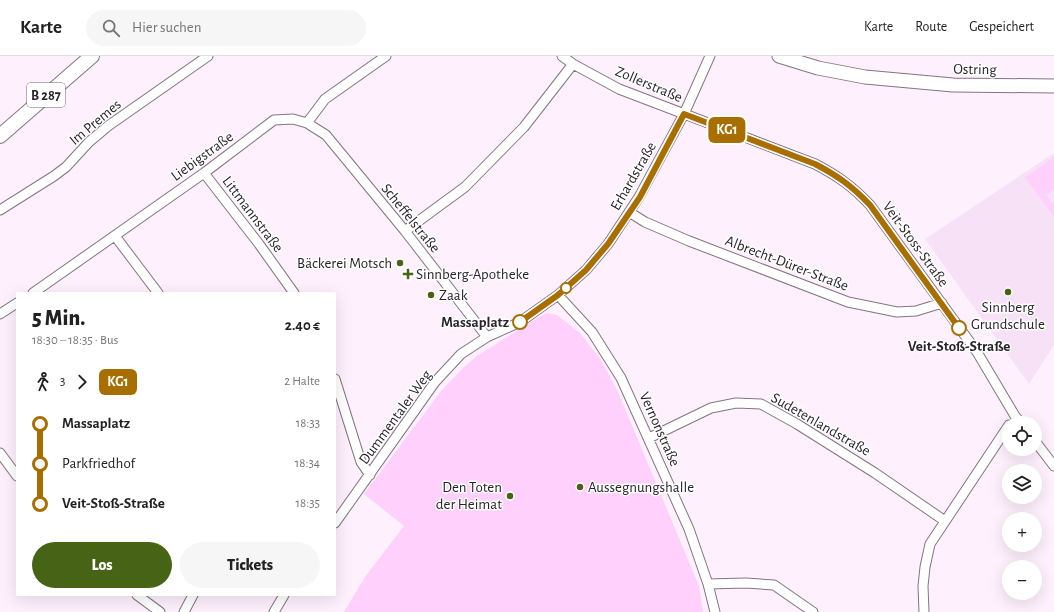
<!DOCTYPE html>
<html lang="de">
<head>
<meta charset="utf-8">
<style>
	:root { --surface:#fff; --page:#f6f6f6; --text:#222; --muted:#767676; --line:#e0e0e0; --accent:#476416 }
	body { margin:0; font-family:"Alegreya Sans",sans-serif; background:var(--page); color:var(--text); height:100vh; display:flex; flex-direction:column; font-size:15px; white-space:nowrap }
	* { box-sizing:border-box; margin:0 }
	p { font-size:13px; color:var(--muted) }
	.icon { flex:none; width:22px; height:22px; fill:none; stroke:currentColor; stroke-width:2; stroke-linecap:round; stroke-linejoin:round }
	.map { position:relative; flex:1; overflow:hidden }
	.drawer { position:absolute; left:16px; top:236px; width:320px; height:304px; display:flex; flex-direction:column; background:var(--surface); border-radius:0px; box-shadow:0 4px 16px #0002 }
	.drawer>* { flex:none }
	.badge { padding:0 8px; border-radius:6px; font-size:14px; line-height:26px }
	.buttons { position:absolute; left:1002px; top:360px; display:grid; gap:8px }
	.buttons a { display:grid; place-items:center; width:40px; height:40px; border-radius:50%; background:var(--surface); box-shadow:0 4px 16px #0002; font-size:20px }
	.map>.badge { position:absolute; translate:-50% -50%; box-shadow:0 0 0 2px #fff }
	.legs { display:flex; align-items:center; gap:6px; height:44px; padding:0 16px; font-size:13px }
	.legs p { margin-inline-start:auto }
	.overview { display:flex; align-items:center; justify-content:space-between; height:68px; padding:0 16px }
	h1 { font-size:22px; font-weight:800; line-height:30px }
	.button { display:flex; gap:8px; margin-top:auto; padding:8px 16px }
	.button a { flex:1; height:46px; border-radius:24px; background:var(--accent); color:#fff; font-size:16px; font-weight:800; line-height:46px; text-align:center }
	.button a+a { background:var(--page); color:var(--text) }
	ul { padding:0 16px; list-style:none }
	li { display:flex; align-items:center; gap:14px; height:40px; font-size:15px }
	li i { display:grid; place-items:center; width:6px; height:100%; margin:0 5px; background:currentColor }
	li i::after { content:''; width:10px; height:10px; margin:-5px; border:3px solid; border-radius:50%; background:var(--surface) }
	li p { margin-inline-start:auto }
	li:first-child i { background:linear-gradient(#0000 50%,currentColor 0) }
	li:last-child i { background:linear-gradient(currentColor 50%,#0000 0) }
	header { display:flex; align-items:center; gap:24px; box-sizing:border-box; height:56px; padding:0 20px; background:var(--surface); border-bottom:1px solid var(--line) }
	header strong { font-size:19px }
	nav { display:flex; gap:22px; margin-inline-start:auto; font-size:14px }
	.search { width:280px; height:36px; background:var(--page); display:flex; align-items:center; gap:10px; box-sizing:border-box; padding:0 14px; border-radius:22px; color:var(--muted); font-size:15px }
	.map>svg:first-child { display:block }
	.built { fill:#f7e1f6 }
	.green { fill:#fed0fb }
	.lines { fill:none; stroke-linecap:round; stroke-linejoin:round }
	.street-casing { stroke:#837482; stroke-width:11 }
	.secondary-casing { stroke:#837482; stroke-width:15 }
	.primary-casing { stroke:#837482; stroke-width:16 }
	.street { stroke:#fff; stroke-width:9 }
	.secondary { stroke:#fff; stroke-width:13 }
	.primary { stroke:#fff; stroke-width:14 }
	.line-1-casing { stroke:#fff; stroke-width:9 }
	.line-1 { stroke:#a86e00; stroke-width:6 }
	.poi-dot { fill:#476416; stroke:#fff; stroke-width:1.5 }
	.stop-1-dot { fill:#fff; stroke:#a86e00; stroke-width:2 }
	.labels { text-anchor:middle; stroke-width:3; stroke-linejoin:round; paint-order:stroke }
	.shield { fill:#fff; stroke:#6a666a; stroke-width:1 }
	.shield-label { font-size:14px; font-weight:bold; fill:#2a242a }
	.street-label { font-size:15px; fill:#2a242a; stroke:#fff }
	.poi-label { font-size:15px; fill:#2a242a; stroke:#fff; text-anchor:start }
	.stop-label { font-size:15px; font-weight:bold; fill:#2a242a; stroke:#fff; text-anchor:end }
</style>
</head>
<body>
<header>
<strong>Karte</strong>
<div class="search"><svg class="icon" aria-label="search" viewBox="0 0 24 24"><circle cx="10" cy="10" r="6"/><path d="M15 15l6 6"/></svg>Hier suchen</div>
<nav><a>Karte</a><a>Route</a><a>Gespeichert</a></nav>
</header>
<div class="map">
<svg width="1054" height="556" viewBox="0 0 1054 556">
	<rect width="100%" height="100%" fill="#fef1fd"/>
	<path class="built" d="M1054,97V289L1029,328L925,183Z"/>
	<path class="green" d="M1054,101V133L1046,139L1054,150V161L1025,121Z
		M547,257L557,259L579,276L601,304L618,336L699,530L703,556H344L365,521L404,470L364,438L442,334L464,311L477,300L539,261Z"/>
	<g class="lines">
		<defs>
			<path id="street" d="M562,0L573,8L619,33L815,108C838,120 852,130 870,149L977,296L1015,360L1021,367
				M307,67L325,43L386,0
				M204,117L259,188L294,237
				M0,154L54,120L66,111L89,86L108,70L208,0
				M629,156L645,166L689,185L848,246L897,256L916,255L942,247
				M405,175L465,131L524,71L573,8
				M115,180L158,237
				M33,237L204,117L274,64L293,63L307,67L326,79L405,175L487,281
				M558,239L592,276L621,322L689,473L708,528L715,556
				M0,258L17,247
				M335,323L361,406L370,419
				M649,382L711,352L736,347L761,348L797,368L875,417L945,465
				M1035,385L1054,410
				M0,397L17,420
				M335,467L435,326L461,298L487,281L520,266L558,239L586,214L608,188L639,141L684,58L710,0
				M708,528L746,527L774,529L813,556
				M137,539L160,556
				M184,556L193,539
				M274,556L284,539
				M924,556L923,530L925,511L930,488L1009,369"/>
			<path id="secondary" d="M779,0L818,12L865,21L953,29L1054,30"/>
			<path id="primary" d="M0,80L92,0"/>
		</defs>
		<use href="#street" class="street-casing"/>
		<use href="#secondary" class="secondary-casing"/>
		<use href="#primary" class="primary-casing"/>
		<use href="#street" class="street"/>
		<use href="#secondary" class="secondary"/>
		<use href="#primary" class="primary"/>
	</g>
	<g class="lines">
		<defs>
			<path id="line-1" d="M520,266L558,239L586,214L608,188L640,141L684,58L815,108C838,120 852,130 870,149L959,272"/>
		</defs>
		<use href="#line-1" class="line-1-casing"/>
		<use href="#line-1" class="line-1"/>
	</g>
	<g class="poi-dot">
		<circle cx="400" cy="207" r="4"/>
		<path d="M406 212h4v4h4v4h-4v4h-4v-4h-4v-4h4z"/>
		<circle cx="1008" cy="236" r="4"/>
		<circle cx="431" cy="239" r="4"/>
		<circle cx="580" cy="431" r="4"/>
		<circle cx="510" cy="440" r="4"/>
	</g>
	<g class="stop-1-dot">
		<circle cx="566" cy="232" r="5"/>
		<circle cx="520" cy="266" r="7"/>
		<circle cx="959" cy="272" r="7"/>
	</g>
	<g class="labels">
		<rect class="shield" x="27" y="27" width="38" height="24" rx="3"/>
		<g class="shield-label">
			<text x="46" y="44">B 287</text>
		</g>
		<g class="street-label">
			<text transform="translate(975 13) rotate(1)" y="5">Ostring</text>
			<text transform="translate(649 28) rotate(23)" y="5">Zollerstraße</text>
			<text transform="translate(95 66) rotate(-40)" y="5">Im Premes</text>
			<text transform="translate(202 100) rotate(-36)" y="5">Liebigstraße</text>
			<text transform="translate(633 120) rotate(-60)" y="5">Erhardstraße</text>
			<text transform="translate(253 158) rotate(53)" y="5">Littmannstraße</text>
			<text transform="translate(411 162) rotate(51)" y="5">Scheffelstraße</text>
			<text transform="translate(916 188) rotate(54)" y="5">Veit-Stoss-Straße</text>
			<text transform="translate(787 207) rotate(21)" y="5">Albrecht-Dürer-Straße</text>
			<text transform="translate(395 361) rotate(-54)" y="5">Dummentaler Weg</text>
			<text transform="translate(821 368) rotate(30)" y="5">Sudetenlandstraße</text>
			<text transform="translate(660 373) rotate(66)" y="5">Vernonstraße</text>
		</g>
		<g class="poi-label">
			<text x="392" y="212" text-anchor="end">Bäckerei Motsch</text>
			<text x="416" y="223">Sinnberg-Apotheke</text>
			<text x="439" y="244">Zaak</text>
			<text x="1008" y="256" text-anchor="middle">Sinnberg<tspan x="1008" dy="17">Grundschule</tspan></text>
			<text x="502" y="436" text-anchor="end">Den Toten<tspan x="502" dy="17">der Heimat</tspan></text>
			<text x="588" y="436">Aussegnungshalle</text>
		</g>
		<g class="stop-label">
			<text x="509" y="271">Massaplatz</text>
			<text x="959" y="295" text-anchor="middle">Veit-Stoß-Straße</text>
		</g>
	</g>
</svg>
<div class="buttons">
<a><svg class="icon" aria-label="locate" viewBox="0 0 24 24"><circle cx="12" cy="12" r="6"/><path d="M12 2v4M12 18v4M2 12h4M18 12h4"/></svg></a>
<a><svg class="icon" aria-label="layers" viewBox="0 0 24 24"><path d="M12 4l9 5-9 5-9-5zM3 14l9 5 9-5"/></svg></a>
<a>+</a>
<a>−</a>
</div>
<b class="badge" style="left:727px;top:74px;background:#a86e00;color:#fff">KG1</b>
<section class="drawer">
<div class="overview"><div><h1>5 Min.</h1><p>18:30 – 18:35 · Bus</p></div><b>2.40 €</b></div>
<div class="legs"><svg class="icon" aria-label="walk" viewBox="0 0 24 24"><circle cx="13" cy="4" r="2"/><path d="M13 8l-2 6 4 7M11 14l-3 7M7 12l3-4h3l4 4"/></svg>3<svg class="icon" aria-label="forward" viewBox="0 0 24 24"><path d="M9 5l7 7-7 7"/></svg><b class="badge" style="background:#a86e00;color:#fff">KG1</b><p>2 Halte</p></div>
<ul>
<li><i style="color:#a86e00"></i><b>Massaplatz</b><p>18:33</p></li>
<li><i style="color:#a86e00"></i><span>Parkfriedhof</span><p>18:34</p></li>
<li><i style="color:#a86e00"></i><b>Veit-Stoß-Straße</b><p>18:35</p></li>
</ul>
<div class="button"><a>Los</a><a>Tickets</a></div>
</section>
</div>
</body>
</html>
